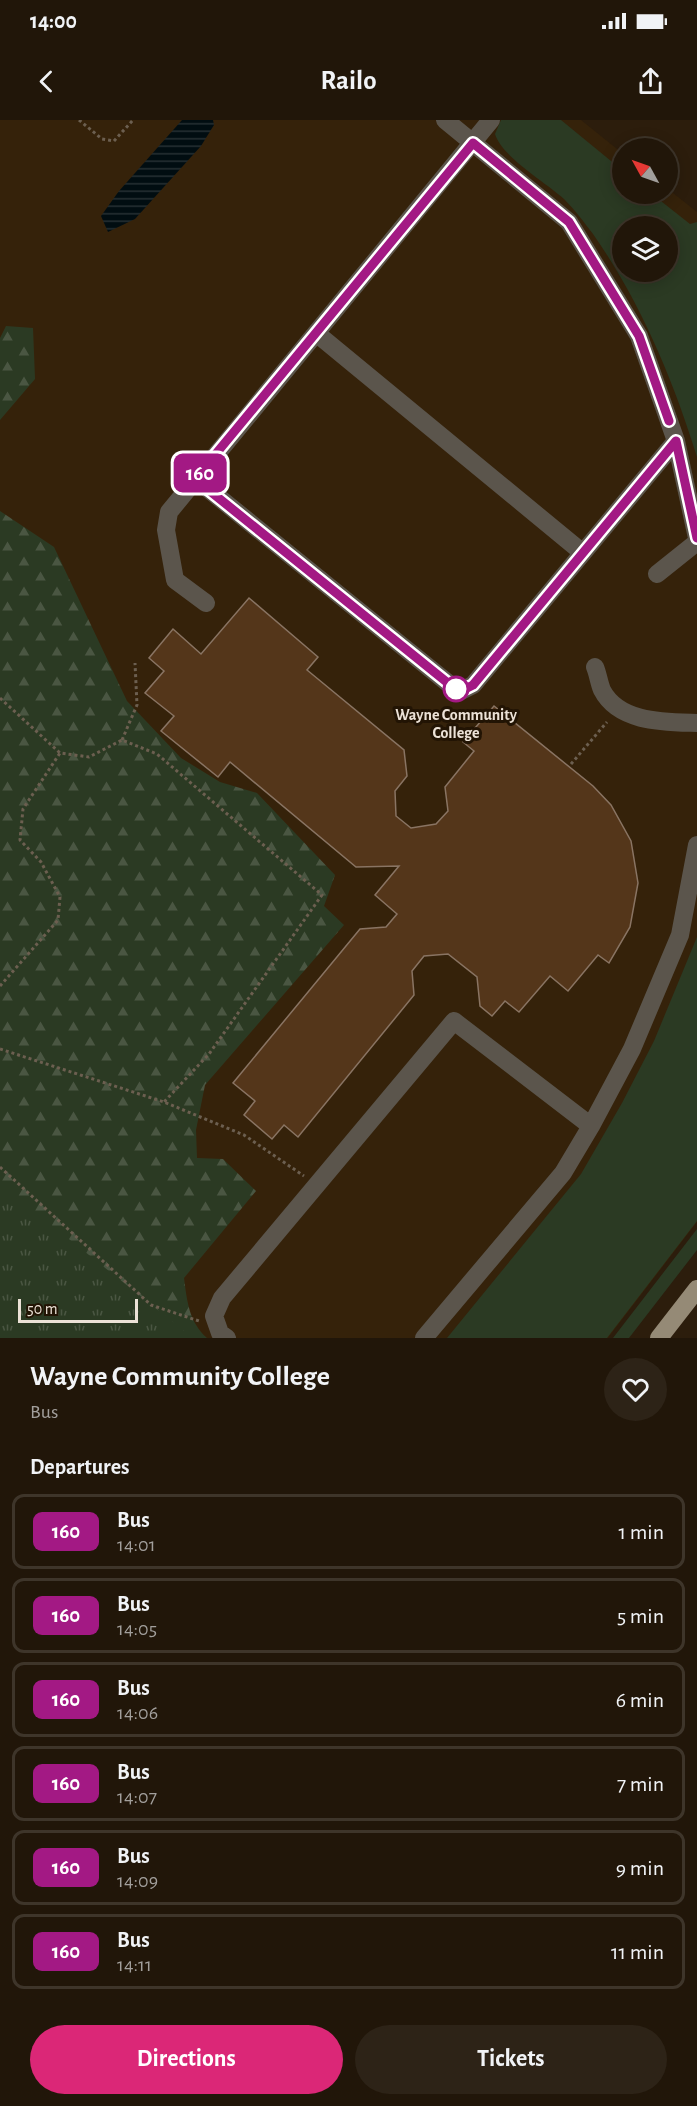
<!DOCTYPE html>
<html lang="en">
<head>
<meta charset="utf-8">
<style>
	:root { --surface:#211609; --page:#2d2317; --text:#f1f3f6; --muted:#a29f9c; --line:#3e352a; --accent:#db2777 }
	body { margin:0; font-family:"Alegreya Sans",sans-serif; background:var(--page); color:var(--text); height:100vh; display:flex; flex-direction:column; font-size:22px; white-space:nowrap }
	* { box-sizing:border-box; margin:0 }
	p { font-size:20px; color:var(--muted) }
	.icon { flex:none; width:33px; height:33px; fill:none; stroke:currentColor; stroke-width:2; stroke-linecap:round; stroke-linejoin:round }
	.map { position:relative; height:1218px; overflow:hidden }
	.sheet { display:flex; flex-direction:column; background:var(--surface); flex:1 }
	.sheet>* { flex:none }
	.badge { padding:0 12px; border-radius:9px; font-size:21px; line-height:39px }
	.needle { width:39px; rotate:310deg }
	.controls { position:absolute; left:612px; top:18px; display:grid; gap:12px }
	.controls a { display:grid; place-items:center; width:66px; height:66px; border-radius:50%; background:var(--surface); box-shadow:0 3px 15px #0003,0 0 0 2px var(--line); font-size:30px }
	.scale { position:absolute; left:18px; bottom:15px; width:120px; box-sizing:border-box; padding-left:6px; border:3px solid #ece2d7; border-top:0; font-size:16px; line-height:21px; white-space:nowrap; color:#ece2d7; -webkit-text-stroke:4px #221404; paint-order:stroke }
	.map>.badge { position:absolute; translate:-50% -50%; box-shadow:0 0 0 3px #fff }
	h2 { padding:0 30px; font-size:22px; line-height:54px }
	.round { display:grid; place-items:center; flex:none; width:63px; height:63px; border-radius:32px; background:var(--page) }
	.summary { display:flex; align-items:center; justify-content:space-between; height:102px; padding:0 30px }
	h1 { font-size:28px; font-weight:700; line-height:45px }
	.cta { display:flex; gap:12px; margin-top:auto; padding:12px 30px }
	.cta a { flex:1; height:69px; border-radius:36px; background:var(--accent); color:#fff; font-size:24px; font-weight:700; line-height:69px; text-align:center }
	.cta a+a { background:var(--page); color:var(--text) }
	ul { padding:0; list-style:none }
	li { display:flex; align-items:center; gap:18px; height:75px; margin:0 12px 9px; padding:0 18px; border:3px solid var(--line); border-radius:12px }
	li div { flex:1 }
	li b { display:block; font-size:22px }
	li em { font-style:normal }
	li .badge { min-width:66px; font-weight:700; text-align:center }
	.status { display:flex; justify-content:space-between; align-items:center; height:42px; padding:0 30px; background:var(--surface); direction:ltr }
	.status svg { height:16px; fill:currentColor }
	header { display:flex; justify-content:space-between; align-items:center; height:78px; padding:0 30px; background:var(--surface); font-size:27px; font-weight:700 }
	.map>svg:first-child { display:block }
	.built { fill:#35220a; fill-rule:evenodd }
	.green { fill:#2b3a23; fill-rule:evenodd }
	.forest { fill:url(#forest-firs) }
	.park { fill:url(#park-tufts) }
	.water { fill:url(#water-rules) }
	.building { fill:#54361a; stroke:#897463; stroke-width:1.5 }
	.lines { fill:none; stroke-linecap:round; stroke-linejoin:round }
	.path { stroke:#6c5f50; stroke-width:3; stroke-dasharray:3 3; stroke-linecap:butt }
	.minor { stroke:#5b554c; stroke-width:18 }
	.major { stroke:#958a76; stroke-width:18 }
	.line-casing { stroke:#fff; stroke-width:14 }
	.line { stroke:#a31984; stroke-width:9 }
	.stop-dot { fill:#fff; stroke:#a31984; stroke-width:3 }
	.labels { text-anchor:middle; stroke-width:6; stroke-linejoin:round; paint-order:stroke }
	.stop-label { font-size:16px; font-weight:bold; fill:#ece2d7; stroke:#221404 }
</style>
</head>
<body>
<div class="status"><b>14:00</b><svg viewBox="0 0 49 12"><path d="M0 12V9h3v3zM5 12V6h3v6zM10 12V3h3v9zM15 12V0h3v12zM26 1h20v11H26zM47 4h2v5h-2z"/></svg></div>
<header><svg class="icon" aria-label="back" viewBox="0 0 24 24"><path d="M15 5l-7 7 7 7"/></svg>Railo<svg class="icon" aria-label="share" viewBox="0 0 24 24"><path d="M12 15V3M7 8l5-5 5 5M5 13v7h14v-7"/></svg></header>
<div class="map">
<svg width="697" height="1218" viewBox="0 0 697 1218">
	<defs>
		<pattern id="forest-firs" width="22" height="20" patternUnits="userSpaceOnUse" patternTransform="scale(1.5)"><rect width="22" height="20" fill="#2b3a23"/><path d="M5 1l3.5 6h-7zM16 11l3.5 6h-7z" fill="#4a5642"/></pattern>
		<pattern id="park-tufts" width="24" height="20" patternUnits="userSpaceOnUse" patternTransform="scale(1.5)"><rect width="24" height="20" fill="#2b3a23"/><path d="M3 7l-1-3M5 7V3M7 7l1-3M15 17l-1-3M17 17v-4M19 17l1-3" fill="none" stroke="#4a5642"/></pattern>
		<pattern id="water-rules" width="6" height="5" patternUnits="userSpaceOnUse" patternTransform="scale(1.5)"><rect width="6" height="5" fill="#010d11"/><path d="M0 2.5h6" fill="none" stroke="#263033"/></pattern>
	</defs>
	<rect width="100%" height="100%" fill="#2c1d0c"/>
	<path class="built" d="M0,0H581L622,33V74H668V69L697,92V1102L608,1218H193L0,1064ZM622,106H668V152H622Z"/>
	<path class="green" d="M501,0H561L622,50V74H652L690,104L697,102V337C673,259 640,181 593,114C584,102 574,89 564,79C545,62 502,37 495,14ZM622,106H668V152H622Z
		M697,817V1101L607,1218H447L581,1054L622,983L654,921Z
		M697,1109V1130L629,1218H613Z"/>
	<path class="forest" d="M6,206L33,208L35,259L0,300V218Z
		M0,391L54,427L127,581L181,638L220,662L257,673L335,755L324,786L344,805L205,965L196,1010L197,1038L223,1039L256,1071L184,1158C187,1181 189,1202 207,1218H0Z"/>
	<path class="park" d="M0,1064L193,1218H0Z"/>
	<path class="water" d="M182,0H213L214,5L201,26L135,99L108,112L101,96L119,71Z"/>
	<path class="building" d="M249,478L318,537L307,550L404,630L407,656L395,671L396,696L411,708L436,704L448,691L445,667L474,631L463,622L494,586L593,666L611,685L631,721L638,763L630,807L609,843L598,835L568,871L550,856L519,892L505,881L492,896L480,886L477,857L448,834L424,836L412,851L414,875L298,1017L284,1005L272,1019L244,995L255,981L233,963L360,809L386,807L397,794L375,775L399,746L356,747L230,642L218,657L161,611L174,596L145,573L164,551L149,538L173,509L201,534Z"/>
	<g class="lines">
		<path class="path" d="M79,0L102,19L114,21L133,0
			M0,578L60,633L89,637L122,620L157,634L322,775L209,934L164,982
			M122,620L137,585L135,543
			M571,644L607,602
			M0,866L58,800L60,777L41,742L20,720L23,689L60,633
			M0,929L164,982L244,1015L304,1056
			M0,1047L151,1185L199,1201"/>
		<path class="minor" d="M445,0L569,102L639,216L676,321L697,418
			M316,213L583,433
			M196,359L459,572L473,565L676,321
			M657,454L697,422
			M206,483L175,460L166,410L169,392L491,0
			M595,547C598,554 599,563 602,570C619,603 665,602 697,603
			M227,1218L220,1213L214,1196L222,1178L454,901L591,1006
			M424,1218L563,1053L591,1006L632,929L680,815L697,725"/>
		<path class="major" d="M659,1218L697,1169"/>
	</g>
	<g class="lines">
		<defs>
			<path id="line" d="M669,301L639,216L569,102L473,23L195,359L459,572L473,565L676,321L697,418"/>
		</defs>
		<use href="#line" class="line-casing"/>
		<use href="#line" class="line"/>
	</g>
	<circle class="stop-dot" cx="456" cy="569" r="12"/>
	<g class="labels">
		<g class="stop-label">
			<text x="456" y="600">Wayne Community<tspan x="456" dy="18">College</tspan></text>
		</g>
	</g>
</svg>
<div class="controls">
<a><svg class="needle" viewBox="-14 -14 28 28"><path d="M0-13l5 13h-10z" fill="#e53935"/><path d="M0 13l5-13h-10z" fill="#a29f9c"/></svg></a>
<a><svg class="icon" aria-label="layers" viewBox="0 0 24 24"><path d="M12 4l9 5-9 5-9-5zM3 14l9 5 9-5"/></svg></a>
</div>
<div class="scale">50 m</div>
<b class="badge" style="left:200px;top:353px;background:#a31984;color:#fff">160</b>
</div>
<section class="sheet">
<div class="summary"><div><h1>Wayne Community College</h1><p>Bus</p></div><a class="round"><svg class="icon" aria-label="heart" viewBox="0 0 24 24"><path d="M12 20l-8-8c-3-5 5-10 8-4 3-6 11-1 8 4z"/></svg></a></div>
<h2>Departures</h2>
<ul>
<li><span class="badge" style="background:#a31984;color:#fff">160</span><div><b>Bus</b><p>14:01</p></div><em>1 min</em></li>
<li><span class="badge" style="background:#a31984;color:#fff">160</span><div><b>Bus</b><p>14:05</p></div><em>5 min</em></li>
<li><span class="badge" style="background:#a31984;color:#fff">160</span><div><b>Bus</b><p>14:06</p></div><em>6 min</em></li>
<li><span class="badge" style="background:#a31984;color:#fff">160</span><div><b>Bus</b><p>14:07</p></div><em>7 min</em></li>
<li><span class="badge" style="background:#a31984;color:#fff">160</span><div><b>Bus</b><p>14:09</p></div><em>9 min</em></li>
<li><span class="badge" style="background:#a31984;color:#fff">160</span><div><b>Bus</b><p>14:11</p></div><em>11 min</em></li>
</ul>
<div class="cta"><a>Directions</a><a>Tickets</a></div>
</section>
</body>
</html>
